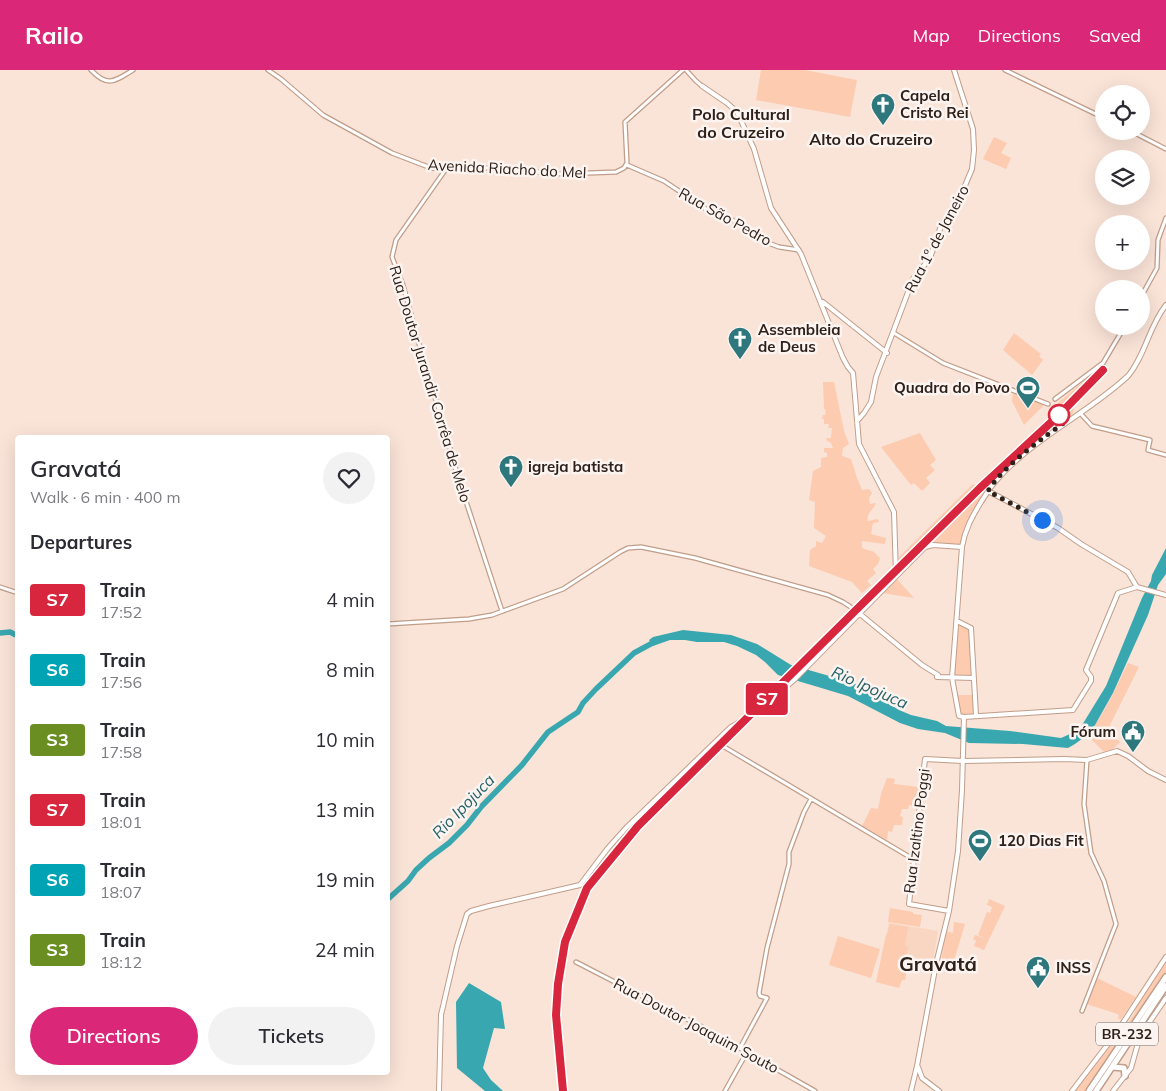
<!DOCTYPE html>
<html lang="en">
<head>
<meta charset="utf-8">
<style>
	:root { --surface:#fff; --page:#f2f2f3; --text:#2b2b33; --muted:#7c7c81; --accent:#db2777 }
	body { margin:0; font-family:Mulish,sans-serif; background:var(--page); color:var(--text); height:100vh; display:flex; flex-direction:column; font-size:19px; white-space:nowrap }
	* { box-sizing:border-box; margin:0 }
	p { font-size:16px; color:var(--muted) }
	.icon { flex:none; width:28px; height:28px; fill:none; stroke:currentColor; stroke-width:2; stroke-linecap:round; stroke-linejoin:round }
	.map { position:relative; flex:1; overflow:hidden }
	.sheet { position:absolute; left:15px; top:365px; width:375px; height:640px; display:flex; flex-direction:column; background:var(--surface); border-radius:5px; box-shadow:0 5px 20px #0002 }
	.sheet>* { flex:none }
	.badge { padding:0 10px; border-radius:4px; font-size:18px; line-height:32px }
	.tools { position:absolute; left:1095px; top:15px; display:grid; gap:10px }
	.tools a { display:grid; place-items:center; width:55px; height:55px; border-radius:50%; background:var(--surface); box-shadow:0 5px 20px #0002; font-size:25px }
	.you { position:absolute; width:25px; height:25px; margin:-12px; border:4px solid #fff; border-radius:50%; background:#1a73e8; box-shadow:0 0 0 8px #1a73e833 }
	.map>.badge { position:absolute; translate:-50% -50%; box-shadow:0 0 0 2px #fff }
	h2 { padding:0 15px; font-size:19px; line-height:45px }
	.round { display:grid; place-items:center; flex:none; width:52px; height:52px; border-radius:26px; background:var(--page) }
	.headline { display:flex; align-items:center; justify-content:space-between; height:85px; padding:0 15px }
	h1 { font-size:24px; font-weight:600; line-height:38px }
	.button { display:flex; gap:10px; margin-top:auto; padding:10px 15px }
	.button a { flex:1; height:58px; border-radius:30px; background:var(--accent); color:#fff; font-size:20px; font-weight:600; line-height:58px; text-align:center }
	.button a+a { background:var(--page); color:var(--text) }
	ul { padding:0; list-style:none }
	li { display:flex; align-items:center; gap:15px; height:70px; padding:0 15px }
	li div { flex:1 }
	li b { display:block; font-size:19px }
	li em { font-style:normal }
	li .badge { min-width:55px; font-weight:700; text-align:center }
	header { display:flex; align-items:center; gap:30px; box-sizing:border-box; height:70px; padding:0 25px; background:var(--accent); color:#fff }
	header strong { font-size:24px }
	nav { display:flex; gap:28px; margin-inline-start:auto; font-size:18px }
	.map>svg:first-child { display:block }
	.built { fill:#f9d6c2 }
	.green { fill:#fccbb0 }
	.water { fill:#39a7af }
	.lines { fill:none; stroke-linecap:round; stroke-linejoin:round }
	.river { stroke:#39a7af; stroke-width:5.5 }
	.minor-casing { stroke:#c09e8a; stroke-width:5.5 }
	.major-casing { stroke:#c09e8a; stroke-width:6 }
	.highway-casing { stroke:#c09e8a; stroke-width:8 }
	.minor { stroke:#fff; stroke-width:3 }
	.major { stroke:#fff; stroke-width:4 }
	.highway { stroke:#fff; stroke-width:5 }
	.rail-casing { stroke:#6f5e56; stroke-width:3 }
	.rail { stroke:#fbf4f0; stroke-width:1; stroke-dasharray:4; stroke-linecap:butt }
	.line-casing { stroke:#fff; stroke-width:11 }
	.line { stroke:#d7263d; stroke-width:8 }
	.walk { stroke:#2f211a; stroke-width:5; stroke-dasharray:0 9 }
	.stop-dot { fill:#fff; stroke:#d7263d; stroke-width:2.5 }
	.labels { text-anchor:middle; stroke-width:5; stroke-linejoin:round; paint-order:stroke }
	.shield { fill:#fbf4f0; stroke:#6c605a; stroke-width:1 }
	.shield-label { font-size:14px; font-weight:bold; fill:#2f211a }
	.poi-label { font-size:15px; font-weight:bold; fill:#2f211a; stroke:#fbf4f0; text-anchor:start }
	.street-label { font-size:15px; fill:#2f211a; stroke:#fbf4f0 }
	.neighbourhood-label { font-size:16px; font-weight:bold; fill:#2f211a; stroke:#fbf4f0 }
	.water-label { font-size:16px; font-style:italic; fill:#256065; stroke:#fbf4f0 }
	.district-label { font-size:20px; font-weight:bold; fill:#2f211a; stroke:#fbf4f0 }
</style>
</head>
<body>
<header>
<strong>Railo</strong>
<nav><a>Map</a><a>Directions</a><a>Saved</a></nav>
</header>
<div class="map">
<svg width="1166" height="1021" viewBox="0 0 1166 1021">
	<rect width="100%" height="100%" fill="#fae3d7"/>
	<path class="built" d="M889,853L938,861L933,892L881,888Z"/>
	<path class="green" d="M761,0H805L857,10L850,47L756,30Z
		M994,67L1007,73L1001,83L1011,88L1006,99L983,89Z
		M1014,263L1041,284L1039,286L1043,290L1032,305L1003,280Z
		M1103,295L1106,300L1083,324L1081,323L1071,334L1074,339L1072,345L1056,356L1052,353L1054,351L1041,363L1037,360L1061,336L1058,333Z
		M823,312H834L844,361L849,374L843,378L842,386L851,389L857,408L862,420L869,419L872,423L869,428L870,434L876,433C874,440 866,442 868,451L878,449L879,452L873,453L871,464L886,468L885,474L862,471V478L874,482L880,488L878,494L873,499L876,503L867,511L871,515L862,523L852,512L809,496L810,480L816,476V471L822,473L826,466L814,458L815,432L809,430L813,401L821,397V388L827,387V383L824,382V378H833L831,373L826,370L827,368H831L832,358H828L829,354H824V349H822L823,345H825L826,340L824,339Z
		M1013,322L1044,335L1024,355L1012,331Z
		M920,363L936,390L930,395L935,400L926,408L930,413L922,421L914,413L911,415L881,377Z
		M1031,365L1036,370L991,412L988,417L981,413Z
		M973,414L986,422L968,450L960,475L930,472L902,499L898,497L899,487Z
		M893,502L895,504L894,505L861,541L855,537L866,524Z
		M896,508L914,528L882,523Z
		M958,553L969,558L972,606H954Z
		M1128,593L1139,597L1107,661L1120,672L1112,680L1104,682L1087,665C1105,644 1116,617 1128,593Z
		M957,625H973L974,644L960,645Z
		M887,708L895,709L894,714L918,717L916,737L909,735L908,739H902L900,746L903,747L902,755H894L892,762L888,761L887,770L862,756L871,738L878,739L881,724Z
		M989,829L1005,836L984,880L974,876L976,871L973,869L975,865L986,869L978,865L987,842L990,843L992,837L987,835Z
		M890,838L913,842V844L922,845L920,857L888,852Z
		M954,852L965,854L952,897L943,895V892H941L946,861L953,863Z
		M890,854L908,857L905,876L908,877L906,889L914,891L912,900H907L905,910H902L899,918L876,912L886,865H887Z
		M838,866L880,879L871,908L829,895Z
		M1166,892V902L1086,1021H1075L1109,976L1119,966L1134,944L1137,935Z
		M1097,908L1136,927L1121,949H1118L1119,945L1115,943L1086,934Z"/>
	<path class="water" d="M1166,478V504L1158,515L1148,545L1113,623L1095,655L1087,665L1075,674L1068,678L1023,674L969,673L945,663L918,659L900,653L848,626L778,605L765,592L756,585L737,576L724,572H697L685,570H670L653,576L649,570L653,567L683,560L731,565L757,574L791,595L854,613L899,640L911,645L937,651L946,656L1010,661L1061,668L1079,660L1106,616L1142,528L1151,511L1152,505Z
		M469,913L501,932L505,959L494,958L483,998L491,1010L503,1021H485L457,998L456,932Z"/>
	<g class="lines">
		<path class="river" d="M0,563L10,562L18,566
			M388,829L408,811L416,800L429,788L449,773L467,755L481,737L522,695L548,662L578,642L583,633L596,619L634,583L658,570"/>
		<defs>
			<path id="minor" d="M91,0C108,18 115,11 133,0
				M268,0L281,9L323,45L392,83L431,98L442,99L462,96L563,104L616,102L624,98L627,93L625,52L683,0
				M686,0L696,11L702,16
				M1005,0L1104,48
				M1131,61L1166,79
				M627,95L664,111L706,139L741,154L763,171L779,177L799,180
				M446,99L396,170L392,187L403,215L424,292L445,359L457,404L502,541
				M1141,227L1157,198L1158,170L1166,148
				M894,263L943,293L1048,334
				M1055,329L1103,293L1125,256
				M1080,343L1092,356L1150,370L1148,380L1166,385
				M0,517L18,523
				M388,554L469,549L492,545L563,519L620,482L628,478L641,477L695,488L828,525L843,532L860,543
				M716,672L913,789
				M576,892L702,957L815,1021
				M1082,941L1116,854L1104,811L1091,783L1084,734L1087,690
				M740,978L767,928L760,926L759,923L767,878L789,794V782L804,742L811,729
				M725,1021L747,982"/>
			<path id="major" d="M702,16L727,33L737,42L754,79L771,138L801,184L843,288L848,297L853,303L859,374L894,442L896,505
				M823,232L887,283
				M857,351L864,343L871,332L876,307L913,209L930,188L941,156L958,132L972,99L974,80L973,59L954,0
				M988,421L1058,458L1081,474L1128,502L1137,517
				M860,544L922,595L938,605L937,607L974,608
				M957,551L971,558L976,645
				M964,647L959,646L952,608L962,477C965,459 972,447 981,432C985,426 989,419 994,413C1031,369 1086,345 1128,306C1145,286 1149,256 1166,235
				M964,647L1073,640L1091,611V607L1086,600L1118,523L1137,517L1166,525
				M949,841L909,834L925,689L963,691L1064,689L1087,690L1117,681L1128,686L1148,701L1166,710
				M918,997L922,1008L939,1021
				M439,1021L441,945L457,876L467,844L471,841L489,836L580,815L608,778L626,758L731,657L757,642L794,610L925,477L933,475L962,477
				M911,1021L917,996L936,894L949,841L958,781L962,720L964,647
				M1072,1021L1115,965L1166,887
				M1113,1021L1131,998L1140,966L1166,928"/>
			<path id="highway" d="M1112,997L1124,998L1125,1006
				M1089,1021L1166,907
				M1096,1021L1166,916"/>
		</defs>
		<use href="#minor" class="minor-casing"/>
		<use href="#major" class="major-casing"/>
		<use href="#highway" class="highway-casing"/>
		<use href="#minor" class="minor"/>
		<use href="#major" class="major"/>
		<use href="#highway" class="highway"/>
		<defs>
			<path id="rail" d="M563,1021L555,945L558,914L565,873L587,818L638,756L856,540L982,417L1058,346L1103,300"/>
		</defs>
		<use href="#rail" class="rail-casing"/>
		<use href="#rail" class="rail"/>
	</g>
	<g class="lines">
		<defs>
			<path id="line" d="M563,1021L556,945L558,914L565,872L587,818L638,756L856,540L980,418L1058,346L1103,300"/>
		</defs>
		<use href="#line" class="line-casing"/>
		<use href="#line" class="line"/>
		<path class="walk" d="M1042,450L988,421C1003,396 1044,367 1068,350L1059,345"/>
	</g>
	<defs>
		<symbol id="church-pin" viewBox="-11 -11 22 30"><path d="M0 17L-7.5 6A9.5 9.5 0 1 1 7.5 6Z" fill="#2e777d" stroke="#fbf4f0"/><path d="M-1.2-6h2.4v3.5h3.3v2.4h-3.3V6h-2.4V-.1h-3.3v-2.4h3.3Z" fill="#fff"/></symbol>
		<symbol id="stadium-pin" viewBox="-11 -11 22 30"><path d="M0 17L-7.5 6A9.5 9.5 0 1 1 7.5 6Z" fill="#2e777d" stroke="#fbf4f0"/><path d="M0-5a6.5 5 0 1 0 0 10a6.5 5 0 1 0 0-10ZM-3.5-1.8h7v3.6h-7Z" fill="#fff"/></symbol>
		<symbol id="civic-pin" viewBox="-11 -11 22 30"><path d="M0 17L-7.5 6A9.5 9.5 0 1 1 7.5 6Z" fill="#2e777d" stroke="#fbf4f0"/><path d="M-.6-6.5H3V-4.5H.6V-3L4-1V1h2V6H-6V1h2V-1L-.6-3ZM-1.2 2.5V6h2.4V2.5Z" fill="#fff"/></symbol>
	</defs>
	<g fill-rule="evenodd">
		<use href="#church-pin" x="869" y="21" width="28" height="38"/>
		<use href="#church-pin" x="726" y="255" width="28" height="38"/>
		<use href="#stadium-pin" x="1014" y="304" width="28" height="38"/>
		<use href="#church-pin" x="497" y="383" width="28" height="38"/>
		<use href="#civic-pin" x="1119" y="648" width="28" height="38"/>
		<use href="#stadium-pin" x="966" y="757" width="28" height="38"/>
		<use href="#civic-pin" x="1024" y="884" width="28" height="38"/>
	</g>
	<circle class="stop-dot" cx="1059" cy="345" r="10"/>
	<g class="labels">
		<rect class="shield" x="1096" y="952.5" width="62" height="23" rx="4"/>
		<g class="shield-label">
			<text x="1127" y="969">BR-232</text>
		</g>
		<g class="poi-label">
			<text x="900" y="31">Capela<tspan x="900" dy="17">Cristo Rei</tspan></text>
			<text x="758" y="265">Assembleia<tspan x="758" dy="17">de Deus</tspan></text>
			<text x="1010" y="323" text-anchor="end">Quadra do Povo</text>
			<text x="528" y="402">igreja batista</text>
			<text x="1116" y="667" text-anchor="end">Fórum</text>
			<text x="998" y="776">120 Dias Fit</text>
			<text x="1056" y="903">INSS</text>
		</g>
		<g class="street-label">
			<text transform="translate(507 99) rotate(3)" y="5">Avenida Riacho do Mel</text>
			<text transform="translate(725 147) rotate(29)" y="5">Rua São Pedro</text>
			<text transform="translate(937 169) rotate(-62)" y="5">Rua 1º de Janeiro</text>
			<text transform="translate(430 314) rotate(73)" y="5">Rua Doutor Jurandir Corrêa de Melo</text>
			<text transform="translate(917 761) rotate(-83)" y="5">Rua Izaltino Poggi</text>
			<text transform="translate(696 956) rotate(28)" y="5">Rua Doutor Joaquim Souto</text>
		</g>
		<g class="neighbourhood-label">
			<text x="741" y="50">Polo Cultural<tspan x="741" dy="18">do Cruzeiro</tspan></text>
			<text x="871" y="75">Alto do Cruzeiro</text>
		</g>
		<g class="water-label">
			<text transform="translate(870 617) rotate(24)" y="6">Rio Ipojuca</text>
			<text transform="translate(463 736) rotate(-46)" y="6">Rio Ipojuca</text>
		</g>
		<g class="district-label">
			<text x="938" y="901">Gravatá</text>
		</g>
	</g>
</svg>
<div class="tools">
<a><svg class="icon" aria-label="locate" viewBox="0 0 24 24"><circle cx="12" cy="12" r="6"/><path d="M12 2v4M12 18v4M2 12h4M18 12h4"/></svg></a>
<a><svg class="icon" aria-label="layers" viewBox="0 0 24 24"><path d="M12 4l9 5-9 5-9-5zM3 14l9 5 9-5"/></svg></a>
<a>+</a>
<a>−</a>
</div>
<div class="you" style="left:1042px;top:450px"></div>
<b class="badge" style="left:767px;top:629px;background:#d7263d;color:#fff">S7</b>
<section class="sheet">
<div class="headline"><div><h1>Gravatá</h1><p>Walk · 6 min · 400 m</p></div><a class="round"><svg class="icon" aria-label="heart" viewBox="0 0 24 24"><path d="M12 20l-8-8c-3-5 5-10 8-4 3-6 11-1 8 4z"/></svg></a></div>
<h2>Departures</h2>
<ul>
<li><span class="badge" style="background:#d7263d;color:#fff">S7</span><div><b>Train</b><p>17:52</p></div><em>4 min</em></li>
<li><span class="badge" style="background:#00a3b4;color:#fff">S6</span><div><b>Train</b><p>17:56</p></div><em>8 min</em></li>
<li><span class="badge" style="background:#6b8e23;color:#fff">S3</span><div><b>Train</b><p>17:58</p></div><em>10 min</em></li>
<li><span class="badge" style="background:#d7263d;color:#fff">S7</span><div><b>Train</b><p>18:01</p></div><em>13 min</em></li>
<li><span class="badge" style="background:#00a3b4;color:#fff">S6</span><div><b>Train</b><p>18:07</p></div><em>19 min</em></li>
<li><span class="badge" style="background:#6b8e23;color:#fff">S3</span><div><b>Train</b><p>18:12</p></div><em>24 min</em></li>
</ul>
<div class="button"><a>Directions</a><a>Tickets</a></div>
</section>
</div>
</body>
</html>
